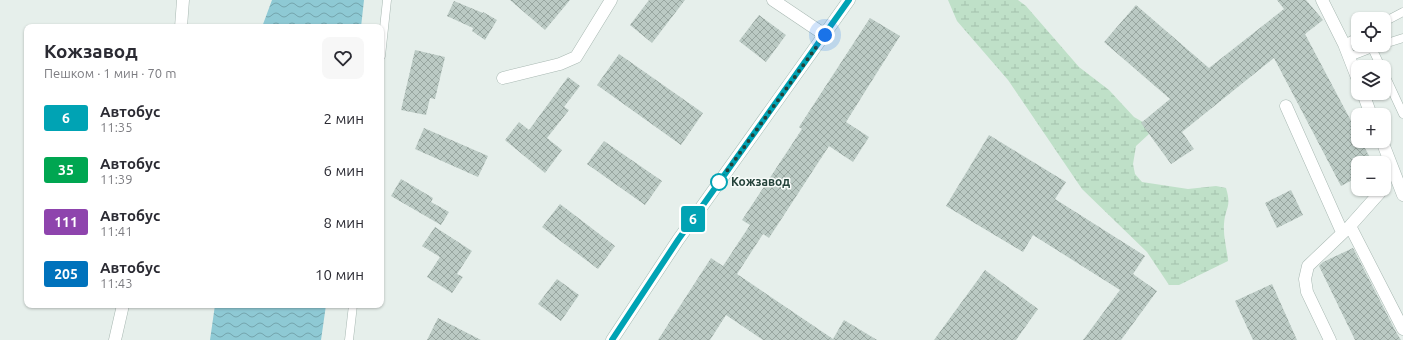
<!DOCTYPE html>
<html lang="ru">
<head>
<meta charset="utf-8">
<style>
	:root { --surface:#fff; --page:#f7f7f7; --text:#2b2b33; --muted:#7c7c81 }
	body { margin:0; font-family:Ubuntu,sans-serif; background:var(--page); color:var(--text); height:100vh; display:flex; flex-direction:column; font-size:15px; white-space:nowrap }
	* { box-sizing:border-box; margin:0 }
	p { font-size:13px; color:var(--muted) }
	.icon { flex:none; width:22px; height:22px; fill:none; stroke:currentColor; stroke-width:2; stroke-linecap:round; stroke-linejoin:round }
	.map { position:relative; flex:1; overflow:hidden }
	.sheet { position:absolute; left:24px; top:24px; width:360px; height:284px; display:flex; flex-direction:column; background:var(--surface); border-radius:8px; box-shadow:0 1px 3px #0004 }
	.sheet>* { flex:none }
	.badge { padding:0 8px; border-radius:3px; font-size:14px; line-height:26px }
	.fabs { position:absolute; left:1351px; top:12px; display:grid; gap:8px }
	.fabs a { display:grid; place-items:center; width:40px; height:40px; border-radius:8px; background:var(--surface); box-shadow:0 1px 3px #0004; font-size:20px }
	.you { position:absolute; width:20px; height:20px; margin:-10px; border:3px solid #fff; border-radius:50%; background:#1a73e8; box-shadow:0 0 0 6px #1a73e833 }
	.map>.badge { position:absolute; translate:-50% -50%; box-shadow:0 0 0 2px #fff }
	.round { display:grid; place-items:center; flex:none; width:42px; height:42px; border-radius:8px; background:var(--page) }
	.headline { display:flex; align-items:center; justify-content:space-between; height:68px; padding:0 20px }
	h1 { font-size:19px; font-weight:700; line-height:30px }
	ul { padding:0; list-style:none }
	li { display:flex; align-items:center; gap:12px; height:52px; padding:0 20px }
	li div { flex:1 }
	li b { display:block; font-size:15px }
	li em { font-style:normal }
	li .badge { min-width:44px; font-weight:700; text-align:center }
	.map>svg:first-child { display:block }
	.wetland { fill:url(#wetland-marsh) }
	.water { fill:url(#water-waves) }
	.building { fill:url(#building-cross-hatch) }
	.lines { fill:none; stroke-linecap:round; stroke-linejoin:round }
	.service-casing { stroke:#a8b8b2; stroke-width:9 }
	.minor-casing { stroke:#a8b8b2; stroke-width:13 }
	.secondary-casing { stroke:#a4bbb3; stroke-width:13 }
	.service { stroke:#fff; stroke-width:8 }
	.minor { stroke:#fff; stroke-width:12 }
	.secondary { stroke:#fff; stroke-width:12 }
	.line-casing { stroke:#fff; stroke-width:9 }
	.line { stroke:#00a3b4; stroke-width:6 }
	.walk { stroke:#24423a; stroke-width:4; stroke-dasharray:0 7.2 }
	.stop-dot { fill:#fff; stroke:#00a3b4; stroke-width:2 }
	.labels { text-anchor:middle; stroke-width:3; stroke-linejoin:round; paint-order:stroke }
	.stop-label { font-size:12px; font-weight:bold; fill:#24423a; stroke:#f7fbf9; text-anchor:start }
</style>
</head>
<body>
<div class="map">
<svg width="1403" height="340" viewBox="0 0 1403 340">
	<defs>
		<pattern id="wetland-marsh" width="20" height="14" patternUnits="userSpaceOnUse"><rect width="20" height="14" fill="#bfe0c8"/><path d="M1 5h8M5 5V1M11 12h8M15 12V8" fill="none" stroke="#a4c1ad"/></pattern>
		<pattern id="water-waves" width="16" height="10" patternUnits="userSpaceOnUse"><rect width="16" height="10" fill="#8ec9d4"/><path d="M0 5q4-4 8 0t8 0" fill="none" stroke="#74a5ad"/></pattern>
		<pattern id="building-cross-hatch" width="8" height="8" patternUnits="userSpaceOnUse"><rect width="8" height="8" fill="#bbcac4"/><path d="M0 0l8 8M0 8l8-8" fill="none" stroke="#98a6a0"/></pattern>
	</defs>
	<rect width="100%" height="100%" fill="#e6efeb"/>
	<path class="wetland" d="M948,0H1018L1026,6L1079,67L1109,90L1134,117L1148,125L1149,134L1136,146L1133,164L1135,174L1142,182L1188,189L1216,186L1226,188C1232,208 1225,207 1224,224C1223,236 1227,249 1228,261L1179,285H1169L1147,252L1082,189L1008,80L957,21Z"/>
	<path class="water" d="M272,0H364L361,27H262Z
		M215,305H326L321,340H210Z"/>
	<path class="building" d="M510,0H570L545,30Z
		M649,0H685L652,43L630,25Z
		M1277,0H1306L1323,20L1305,34L1358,134V141H1361L1373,163H1358V177L1341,186L1274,58L1182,132L1194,149L1171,164L1141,123L1170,99L1104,42L1136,5L1209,68L1284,9Z
		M454,1L483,13V12L497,20L485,40L472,31L473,28L447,16Z
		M759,15L786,35L766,62L739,41Z
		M870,18L900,36L846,122L869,137L853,162L829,146L769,238L763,234L737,274L833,339L844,320L877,340H763L726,315L710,340H658L711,258L723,266L750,225L742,220L802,129L799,127Z
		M415,50L445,57L435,99L430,98L426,115L401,110Z
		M619,54L703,113L681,145L597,85Z
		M568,77L580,86L564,107L569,110L547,138L562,150L545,173L505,140L519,122L529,130Z
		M424,128L488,156L478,177L415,149Z
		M989,135L1066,182L1055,199L1145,256L1133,274L1157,291L1121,340H1083L1120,290L1033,235L1023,252L946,206Z
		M604,141L662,181L645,205L587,164Z
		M401,179L433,198L431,202L449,212L441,225L391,196Z
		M1291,190L1303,215L1277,228L1265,203Z
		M560,204L615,246L598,269L542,227Z
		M435,227L472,251L457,274L463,277L452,293L427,277L440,257L422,246Z
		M1353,248L1396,332L1401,340H1355L1319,266L1323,262Z
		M985,270L1038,309L1016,340H934Z
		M557,279L579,295L561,321L538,304Z
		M1272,284L1297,340H1253L1235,301Z
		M438,318L481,340H427Z"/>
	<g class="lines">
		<defs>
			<path id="service" d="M1384,22L1403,12
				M1344,44L1358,37
				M1384,44L1403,38
				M1372,48L1381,67
				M381,56L387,0
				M1349,57L1380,45
				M1384,73L1403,114
				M349,340L353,305"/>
			<path id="minor" d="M773,0L825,35
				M1322,0L1344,44L1358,80
				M181,27L183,0
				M503,78L560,64L576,57L611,0
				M1363,93L1371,115
				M1286,106L1342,232
				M1382,141L1403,195
				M1350,226L1403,329
				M115,340L123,305
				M1330,340L1307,292L1305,279L1308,266L1350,226L1383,189"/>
			<path id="secondary" d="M612,340L678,240L849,0"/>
		</defs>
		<use href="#service" class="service-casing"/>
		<use href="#minor" class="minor-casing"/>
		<use href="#secondary" class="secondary-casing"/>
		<use href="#service" class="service"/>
		<use href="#minor" class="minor"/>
		<use href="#secondary" class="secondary"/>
	</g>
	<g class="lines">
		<defs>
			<path id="line" d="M612,340L678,240L849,0"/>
		</defs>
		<use href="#line" class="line-casing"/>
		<use href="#line" class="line"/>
		<path class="walk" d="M719,182L825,35"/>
	</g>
	<circle class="stop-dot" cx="719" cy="182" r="8"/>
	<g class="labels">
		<g class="stop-label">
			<text x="731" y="186">Кожзавод</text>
		</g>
	</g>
</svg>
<div class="fabs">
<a><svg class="icon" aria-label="locate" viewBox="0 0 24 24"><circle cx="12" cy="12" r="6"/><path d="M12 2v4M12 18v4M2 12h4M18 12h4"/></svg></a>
<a><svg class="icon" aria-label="layers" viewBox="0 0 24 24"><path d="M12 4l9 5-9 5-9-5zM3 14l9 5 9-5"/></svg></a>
<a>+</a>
<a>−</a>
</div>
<div class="you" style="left:825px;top:35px"></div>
<b class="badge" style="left:693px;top:219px;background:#00a3b4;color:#fff">6</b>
<section class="sheet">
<div class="headline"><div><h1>Кожзавод</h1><p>Пешком · 1 мин · 70 m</p></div><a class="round"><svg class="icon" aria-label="heart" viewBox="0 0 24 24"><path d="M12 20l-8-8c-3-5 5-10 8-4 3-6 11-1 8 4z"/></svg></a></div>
<ul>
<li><span class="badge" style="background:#00a3b4;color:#fff">6</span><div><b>Автобус</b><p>11:35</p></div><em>2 мин</em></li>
<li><span class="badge" style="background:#00a651;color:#fff">35</span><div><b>Автобус</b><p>11:39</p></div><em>6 мин</em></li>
<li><span class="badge" style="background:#8e44ad;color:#fff">111</span><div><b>Автобус</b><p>11:41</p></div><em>8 мин</em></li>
<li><span class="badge" style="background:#0072bc;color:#fff">205</span><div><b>Автобус</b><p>11:43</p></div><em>10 мин</em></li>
</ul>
</section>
</div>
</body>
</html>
